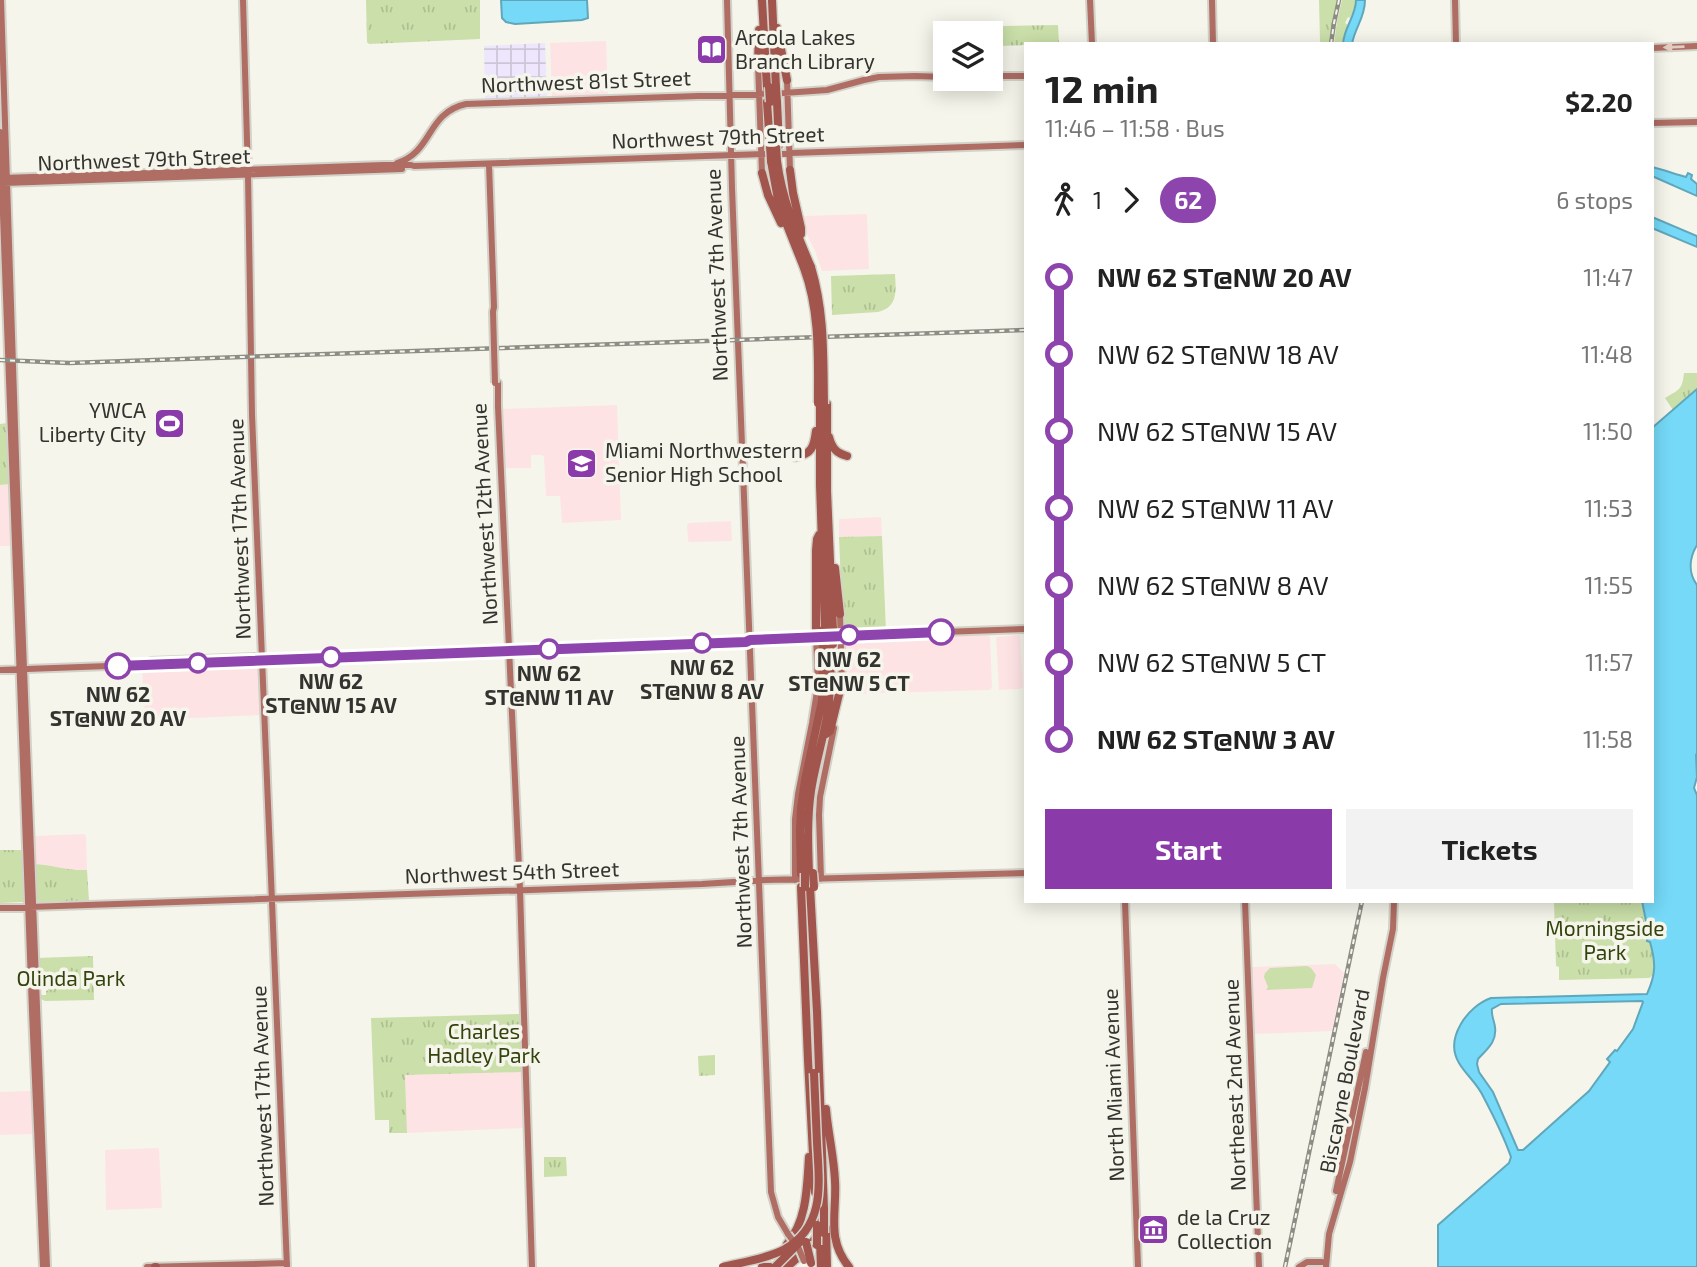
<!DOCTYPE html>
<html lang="en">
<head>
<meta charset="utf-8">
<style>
	:root { --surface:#fff; --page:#f2f2f2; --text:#222; --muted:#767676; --accent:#8b3aa9 }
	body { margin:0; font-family:"Exo 2",sans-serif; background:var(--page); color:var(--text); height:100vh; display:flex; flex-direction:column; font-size:26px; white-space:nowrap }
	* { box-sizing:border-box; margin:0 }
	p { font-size:23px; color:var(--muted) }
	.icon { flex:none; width:38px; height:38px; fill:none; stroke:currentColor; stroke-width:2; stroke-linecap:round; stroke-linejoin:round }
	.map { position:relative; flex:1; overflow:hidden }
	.drawer { position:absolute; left:1024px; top:42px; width:630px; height:861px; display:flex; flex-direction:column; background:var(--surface); border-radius:0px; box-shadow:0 4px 18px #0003 }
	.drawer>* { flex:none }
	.badge { padding:0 14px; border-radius:23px; font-size:24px; line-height:46px }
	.controls { position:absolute; left:933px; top:21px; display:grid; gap:14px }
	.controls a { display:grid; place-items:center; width:70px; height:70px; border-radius:0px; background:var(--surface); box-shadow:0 4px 18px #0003; font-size:35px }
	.map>.badge { position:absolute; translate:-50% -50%; box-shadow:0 0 0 4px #fff }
	.legs { display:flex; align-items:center; gap:10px; height:77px; padding:0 21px; font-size:23px }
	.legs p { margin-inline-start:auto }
	.summary { display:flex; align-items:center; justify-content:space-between; height:119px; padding:0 21px }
	h1 { font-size:38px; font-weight:700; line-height:52px }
	.cta { display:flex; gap:14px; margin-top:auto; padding:14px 21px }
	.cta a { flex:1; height:80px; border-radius:0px; background:var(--accent); color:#fff; font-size:28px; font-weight:700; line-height:80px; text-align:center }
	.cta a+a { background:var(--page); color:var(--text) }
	ul { padding:0 21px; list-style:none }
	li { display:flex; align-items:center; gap:24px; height:77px; font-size:26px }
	li i { display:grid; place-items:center; width:10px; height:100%; margin:0 9px; background:currentColor }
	li i::after { content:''; width:18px; height:18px; margin:-9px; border:5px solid; border-radius:50%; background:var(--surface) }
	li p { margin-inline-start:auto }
	li:first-child i { background:linear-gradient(#0000 50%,currentColor 0) }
	li:last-child i { background:linear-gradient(currentColor 50%,#0000 0) }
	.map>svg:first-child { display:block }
	.industrial { fill:url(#industrial-grid) }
	.education { fill:#fee3e5 }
	.green { fill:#cadfa9 }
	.park { fill:url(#park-tufts) }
	.water { fill:#75d9f7; stroke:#61a7bb; stroke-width:2; fill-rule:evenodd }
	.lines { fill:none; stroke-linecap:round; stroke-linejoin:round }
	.major-casing { stroke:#d3d2c9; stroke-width:10 }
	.highway-casing { stroke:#d3d2c9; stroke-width:11 }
	.major { stroke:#af6d64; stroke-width:6 }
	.highway { stroke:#a1554d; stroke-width:8 }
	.rail-casing { stroke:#8d8d86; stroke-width:4.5 }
	.rail { stroke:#f6f5eb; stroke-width:2; stroke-dasharray:5; stroke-linecap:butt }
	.major-bridge-casing { stroke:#d3d2c9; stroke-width:10; stroke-linecap:butt }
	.highway-bridge-casing { stroke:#d3d2c9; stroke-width:11; stroke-linecap:butt }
	.major-bridge { stroke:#af6d64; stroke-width:6 }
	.highway-bridge { stroke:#a1554d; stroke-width:8 }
	.oneway { fill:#e1ccc2 }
	.line-1-casing { stroke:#fff; stroke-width:16 }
	.line-1 { stroke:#8e44ad; stroke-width:10 }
	.stop-1-dot { fill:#fff; stroke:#8e44ad; stroke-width:3.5 }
	.labels { text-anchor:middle; stroke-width:7; stroke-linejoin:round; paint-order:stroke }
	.poi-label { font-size:21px; fill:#33332f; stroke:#f6f5eb; text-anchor:start }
	.street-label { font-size:21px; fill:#33332f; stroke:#f6f5eb }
	.stop-label { font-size:21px; font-weight:bold; fill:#33332f; stroke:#f6f5eb }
	.park-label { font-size:21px; fill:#33430d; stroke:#f6f5eb }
</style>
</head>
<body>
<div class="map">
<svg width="1697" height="1267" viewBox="0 0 1697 1267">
	<defs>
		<pattern id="industrial-grid" width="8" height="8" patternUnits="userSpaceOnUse" patternTransform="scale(1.75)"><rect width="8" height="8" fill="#ede6fc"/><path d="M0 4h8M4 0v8" fill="none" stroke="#ccc6d8"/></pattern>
		<pattern id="park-tufts" width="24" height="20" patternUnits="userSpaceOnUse" patternTransform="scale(1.75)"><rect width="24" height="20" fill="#cadfa9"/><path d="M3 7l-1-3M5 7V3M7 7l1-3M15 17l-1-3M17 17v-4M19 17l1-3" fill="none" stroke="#aec092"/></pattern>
	</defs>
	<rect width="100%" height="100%" fill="#f6f5eb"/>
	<path class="industrial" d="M545,43L547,97L485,99L484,46Z"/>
	<path class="education" d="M606,41L608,95L552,97L550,43Z
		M866,214L867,215L869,269L822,271L815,251L807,235L801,216Z
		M617,405L621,520L562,523L560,496H546L544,457L542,455H531V468H505L501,411L503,409Z
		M10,484L13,546H0V485Z
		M881,517L882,536L839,537V519Z
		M731,521L732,541L689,542L688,540L687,525L689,523Z
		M987,635L990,637L992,688L989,690L849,694L846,693L844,644L846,641Z
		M1019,635L1020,636L1023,687L1020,689L999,690L996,637Z
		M260,664L262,714L261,715L145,720L142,667Z
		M84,834L86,836L87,870L72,871L45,865L34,864L33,837L35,836Z
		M1335,964L1344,973L1332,1031L1254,1034L1251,967Z
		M523,1072L524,1128L407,1133L405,1075Z
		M31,1091L33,1092L35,1134L0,1135V1092Z
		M157,1148L159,1149L162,1208L106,1210L105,1150Z"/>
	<path class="green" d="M1342,0H1356V7L1350,18L1348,17L1345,23L1348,25L1343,38V44H1334L1337,21Z
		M1307,966L1311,968L1316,975L1312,988L1266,990L1268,987L1264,977L1265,973L1270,968Z"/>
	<path class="park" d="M366,0H480V39L369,44L367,42Z
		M1319,0H1338L1332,25L1331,44L1320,42Z
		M1058,25L1059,44H1026L1025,45L1001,46V26Z
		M895,274C896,291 898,307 878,312L832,315L831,276Z
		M1684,373H1697V389L1673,410L1665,398C1680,389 1682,390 1684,373Z
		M8,423L10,484L0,485V424Z
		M882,536L886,632L843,633L839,537Z
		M0,850H22L24,851L26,900L24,902L0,903Z
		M34,864C52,865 69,871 87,870L89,901L36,902Z
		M1554,901H1642L1654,955L1655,974L1649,978L1559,980V967L1556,966Z
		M92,956L93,957L94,1000L45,1001L39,998V995H46V991L48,990V978L41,977L38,974V958Z
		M519,1014L521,1015L523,1072L405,1075L407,1133H389V1120H375L371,1018Z
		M715,1055V1075L699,1076L698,1056Z
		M544,1157H566L567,1176L544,1177Z"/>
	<path class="water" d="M501,0H587L588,18L582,20L515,24L506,22L502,18Z
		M1356,0H1365C1365,18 1355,27 1352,44H1343C1344,27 1356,16 1356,0Z
		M1652,167C1664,170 1675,174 1686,177L1688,173L1692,175L1691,179L1697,184V196L1652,176Z
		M1652,217L1697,236V247L1652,228Z
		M1697,389V545C1689,558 1688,573 1697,585V753L1696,755L1697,777L1694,788L1697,795V1267H1438V1225L1509,1163L1511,1157C1504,1137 1494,1117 1484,1098C1478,1084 1466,1075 1459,1063C1444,1038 1468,1006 1491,998L1647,994C1656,974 1656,963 1650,942L1647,941L1646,932L1648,931L1642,901H1652V428ZM1642,1001L1643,1002L1633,1029L1617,1051L1615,1050L1607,1059L1610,1062L1589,1091L1523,1150H1518L1493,1092L1479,1072L1477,1064L1478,1059C1487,1049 1497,1042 1495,1027C1494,1020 1491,1015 1492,1009L1501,1004Z"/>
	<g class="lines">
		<defs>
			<path id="major" d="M1,0L17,487L47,1267
				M243,0L248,175L252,415L287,1267
				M727,0L732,188L771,1192L778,1217L788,1234
				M1090,0L1092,44
				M1212,0L1213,44
				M1455,0L1456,44
				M1652,48L1697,46
				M758,64L762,173
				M990,76H1026
				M787,80L790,170
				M1652,123L1697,122
				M0,132L32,1011L43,1267
				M397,163C433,152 426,113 466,104L784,93L827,90L864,80L879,77L915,76L945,77
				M489,164L494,307L493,312
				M3,178L384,165H411L414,166L1026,145
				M4,183L402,169
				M498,383V406L520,890L532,1267
				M840,614L842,687
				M832,636L1026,629
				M151,661L255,657
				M0,670L746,642L750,640L821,636
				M821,879L819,815L820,797L834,728
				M795,880V819L798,794L812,723L818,685L816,636
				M1125,901L1138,1267
				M1245,901L1259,1267
				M0,908L702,884L766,880L1026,873
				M1336,1191L1366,1052
				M147,1267L287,1263
				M1299,1267L1307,1262H1322
				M1326,1267L1329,1234L1350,1162L1365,1088L1383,978L1393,929L1394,901"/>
			<path id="highway" d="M762,0L767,88
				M772,0L776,88
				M777,28L787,80
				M758,64L759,30
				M767,102L770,146
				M777,102L779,145
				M771,161L779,205L804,268
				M777,161C782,199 796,232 811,267
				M790,170L793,193L801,228V234
				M762,173L768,195L781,223
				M820,402V485L825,630
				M827,404V491L833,630
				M829,437C832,448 836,453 847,456
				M795,457C812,454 814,447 816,431
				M835,568L840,614
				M816,636V550L817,539L819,535
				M826,734L830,731L842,682
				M809,873C808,845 807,818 811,791C815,764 824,737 828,710C831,688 831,666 830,644
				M801,874L800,831L801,808L805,780L822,701L823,645
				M801,887L808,1060L815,1192
				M810,887L817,1012L824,1210
				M826,1109C828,1133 834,1157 835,1181C837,1213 826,1239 849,1267
				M818,1201L819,1221
				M826,1228L827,1267
				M820,1242L821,1267
				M787,1244C807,1221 807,1187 809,1157
				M155,1267H156
				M762,1267H776
				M787,1267L804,1252L819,1234"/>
		</defs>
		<use href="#major" class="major-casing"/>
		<use href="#highway" class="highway-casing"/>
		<use href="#major" class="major"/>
		<use href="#highway" class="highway"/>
		<defs>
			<path id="rail" d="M1331,44L1334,23L1339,0
				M0,360L69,363L1026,330
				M1285,1267L1362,901"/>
		</defs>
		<use href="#rail" class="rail-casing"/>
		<use href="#rail" class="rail"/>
		<defs>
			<path id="major-bridge" d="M493,312L495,383
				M788,1234L799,1249L804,1261"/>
			<path id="highway-bridge" d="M769,87L770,102
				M776,88L777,102
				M776,145L777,161
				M770,146L771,161
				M811,267C825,314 823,356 824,404
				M804,268C820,311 818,357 818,403
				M823,630V645
				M833,630V644
				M805,873V887
				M813,873L814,887
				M824,1210V1233
				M817,1225V1245
				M806,1242L811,1263
				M723,1267C743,1262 766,1259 785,1249C826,1225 819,1183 817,1143C816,1119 815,1096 814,1073
				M775,1267L800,1242"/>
		</defs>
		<use href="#major-bridge" class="major-bridge-casing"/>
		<use href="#highway-bridge" class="highway-bridge-casing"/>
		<use href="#major-bridge" class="major-bridge"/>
		<use href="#highway-bridge" class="highway-bridge"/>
	</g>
	<defs><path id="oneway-solid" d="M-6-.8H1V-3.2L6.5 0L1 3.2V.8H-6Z" transform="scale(1.75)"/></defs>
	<use class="oneway" href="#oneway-solid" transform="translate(1674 47) rotate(178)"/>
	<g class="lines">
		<defs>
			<path id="line-1" d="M118,666L746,642L750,640L941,632"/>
		</defs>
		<use href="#line-1" class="line-1-casing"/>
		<use href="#line-1" class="line-1"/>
	</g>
	<defs>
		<symbol id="library-square" viewBox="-11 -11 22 22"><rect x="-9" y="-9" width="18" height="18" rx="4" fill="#8b3aa9" stroke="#f6f5eb"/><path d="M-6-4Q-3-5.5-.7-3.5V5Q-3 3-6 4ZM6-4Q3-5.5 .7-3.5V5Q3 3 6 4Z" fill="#fff"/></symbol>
		<symbol id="stadium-square" viewBox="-11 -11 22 22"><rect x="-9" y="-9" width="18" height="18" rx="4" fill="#8b3aa9" stroke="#f6f5eb"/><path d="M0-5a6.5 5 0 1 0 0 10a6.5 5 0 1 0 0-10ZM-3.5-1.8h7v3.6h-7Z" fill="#fff"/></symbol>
		<symbol id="school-square" viewBox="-11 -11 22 22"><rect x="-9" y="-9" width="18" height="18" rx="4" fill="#8b3aa9" stroke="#f6f5eb"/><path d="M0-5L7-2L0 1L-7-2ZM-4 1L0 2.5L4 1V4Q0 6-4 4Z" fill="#fff"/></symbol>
		<symbol id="museum-square" viewBox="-11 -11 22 22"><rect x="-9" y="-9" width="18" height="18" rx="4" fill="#8b3aa9" stroke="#f6f5eb"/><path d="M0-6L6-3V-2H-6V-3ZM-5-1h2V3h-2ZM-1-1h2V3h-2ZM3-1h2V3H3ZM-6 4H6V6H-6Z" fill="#fff"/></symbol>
	</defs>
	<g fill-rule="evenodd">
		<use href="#library-square" x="694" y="32" width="35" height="35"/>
		<use href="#stadium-square" x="152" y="406" width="35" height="35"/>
		<use href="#school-square" x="564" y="446" width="35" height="35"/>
		<use href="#museum-square" x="1136" y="1212" width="35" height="35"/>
	</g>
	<g class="stop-1-dot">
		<circle cx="941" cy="632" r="12"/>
		<circle cx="849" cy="635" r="9"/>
		<circle cx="702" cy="643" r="9"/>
		<circle cx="549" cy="649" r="9"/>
		<circle cx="331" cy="657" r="9"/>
		<circle cx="198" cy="663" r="9"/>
		<circle cx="118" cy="666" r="12"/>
	</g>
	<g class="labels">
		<g class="poi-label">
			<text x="735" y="45">Arcola Lakes<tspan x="735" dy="24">Branch Library</tspan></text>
			<text x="146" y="418" text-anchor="end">YWCA<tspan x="146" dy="24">Liberty City</tspan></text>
			<text x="605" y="458">Miami Northwestern<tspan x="605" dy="24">Senior High School</tspan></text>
			<text x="1177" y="1225">de la Cruz<tspan x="1177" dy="24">Collection</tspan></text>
		</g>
		<g class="street-label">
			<text transform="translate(586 82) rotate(-2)" y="7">Northwest 81st Street</text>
			<text transform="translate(718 138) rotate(-2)" y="7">Northwest 79th Street</text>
			<text transform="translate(144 160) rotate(-2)" y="7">Northwest 79th Street</text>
			<text transform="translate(717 275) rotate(-92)" y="7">Northwest 7th Avenue</text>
			<text transform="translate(485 514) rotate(-93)" y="7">Northwest 12th Avenue</text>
			<text transform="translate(240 529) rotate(-92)" y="7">Northwest 17th Avenue</text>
			<text transform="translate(741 842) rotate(-92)" y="7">Northwest 7th Avenue</text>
			<text transform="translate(512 873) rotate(-2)" y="7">Northwest 54th Street</text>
			<text transform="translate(1345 1081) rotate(-79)" y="7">Biscayne Boulevard</text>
			<text transform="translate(1114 1085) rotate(-92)" y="7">North Miami Avenue</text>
			<text transform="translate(1235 1085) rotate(-92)" y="7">Northeast 2nd Avenue</text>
			<text transform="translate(263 1096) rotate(-92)" y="7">Northwest 17th Avenue</text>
		</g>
		<g class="stop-label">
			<text x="849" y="667">NW 62<tspan x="849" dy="24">ST@NW 5 CT</tspan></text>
			<text x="702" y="675">NW 62<tspan x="702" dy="24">ST@NW 8 AV</tspan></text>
			<text x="549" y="681">NW 62<tspan x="549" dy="24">ST@NW 11 AV</tspan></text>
			<text x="331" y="689">NW 62<tspan x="331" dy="24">ST@NW 15 AV</tspan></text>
			<text x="118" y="702">NW 62<tspan x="118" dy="24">ST@NW 20 AV</tspan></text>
		</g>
		<g class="park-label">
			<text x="1605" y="936">Morningside<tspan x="1605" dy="24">Park</tspan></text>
			<text x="71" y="986">Olinda Park</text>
			<text x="484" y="1039">Charles<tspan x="484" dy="24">Hadley Park</tspan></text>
		</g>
	</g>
</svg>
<div class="controls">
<a><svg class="icon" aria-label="layers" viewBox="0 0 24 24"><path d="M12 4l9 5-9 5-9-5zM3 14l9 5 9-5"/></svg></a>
</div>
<section class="drawer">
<div class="summary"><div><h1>12 min</h1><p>11:46 – 11:58 · Bus</p></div><b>$2.20</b></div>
<div class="legs"><svg class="icon" aria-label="walk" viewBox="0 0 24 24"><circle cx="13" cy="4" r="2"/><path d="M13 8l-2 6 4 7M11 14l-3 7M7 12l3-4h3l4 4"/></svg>1<svg class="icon" aria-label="forward" viewBox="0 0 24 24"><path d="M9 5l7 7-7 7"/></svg><b class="badge" style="background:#8e44ad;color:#fff">62</b><p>6 stops</p></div>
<ul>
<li><i style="color:#8e44ad"></i><b>NW 62 ST@NW 20 AV</b><p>11:47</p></li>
<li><i style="color:#8e44ad"></i><span>NW 62 ST@NW 18 AV</span><p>11:48</p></li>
<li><i style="color:#8e44ad"></i><span>NW 62 ST@NW 15 AV</span><p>11:50</p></li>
<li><i style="color:#8e44ad"></i><span>NW 62 ST@NW 11 AV</span><p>11:53</p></li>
<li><i style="color:#8e44ad"></i><span>NW 62 ST@NW 8 AV</span><p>11:55</p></li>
<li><i style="color:#8e44ad"></i><span>NW 62 ST@NW 5 CT</span><p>11:57</p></li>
<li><i style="color:#8e44ad"></i><b>NW 62 ST@NW 3 AV</b><p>11:58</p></li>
</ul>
<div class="cta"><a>Start</a><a>Tickets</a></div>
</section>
</div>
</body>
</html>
